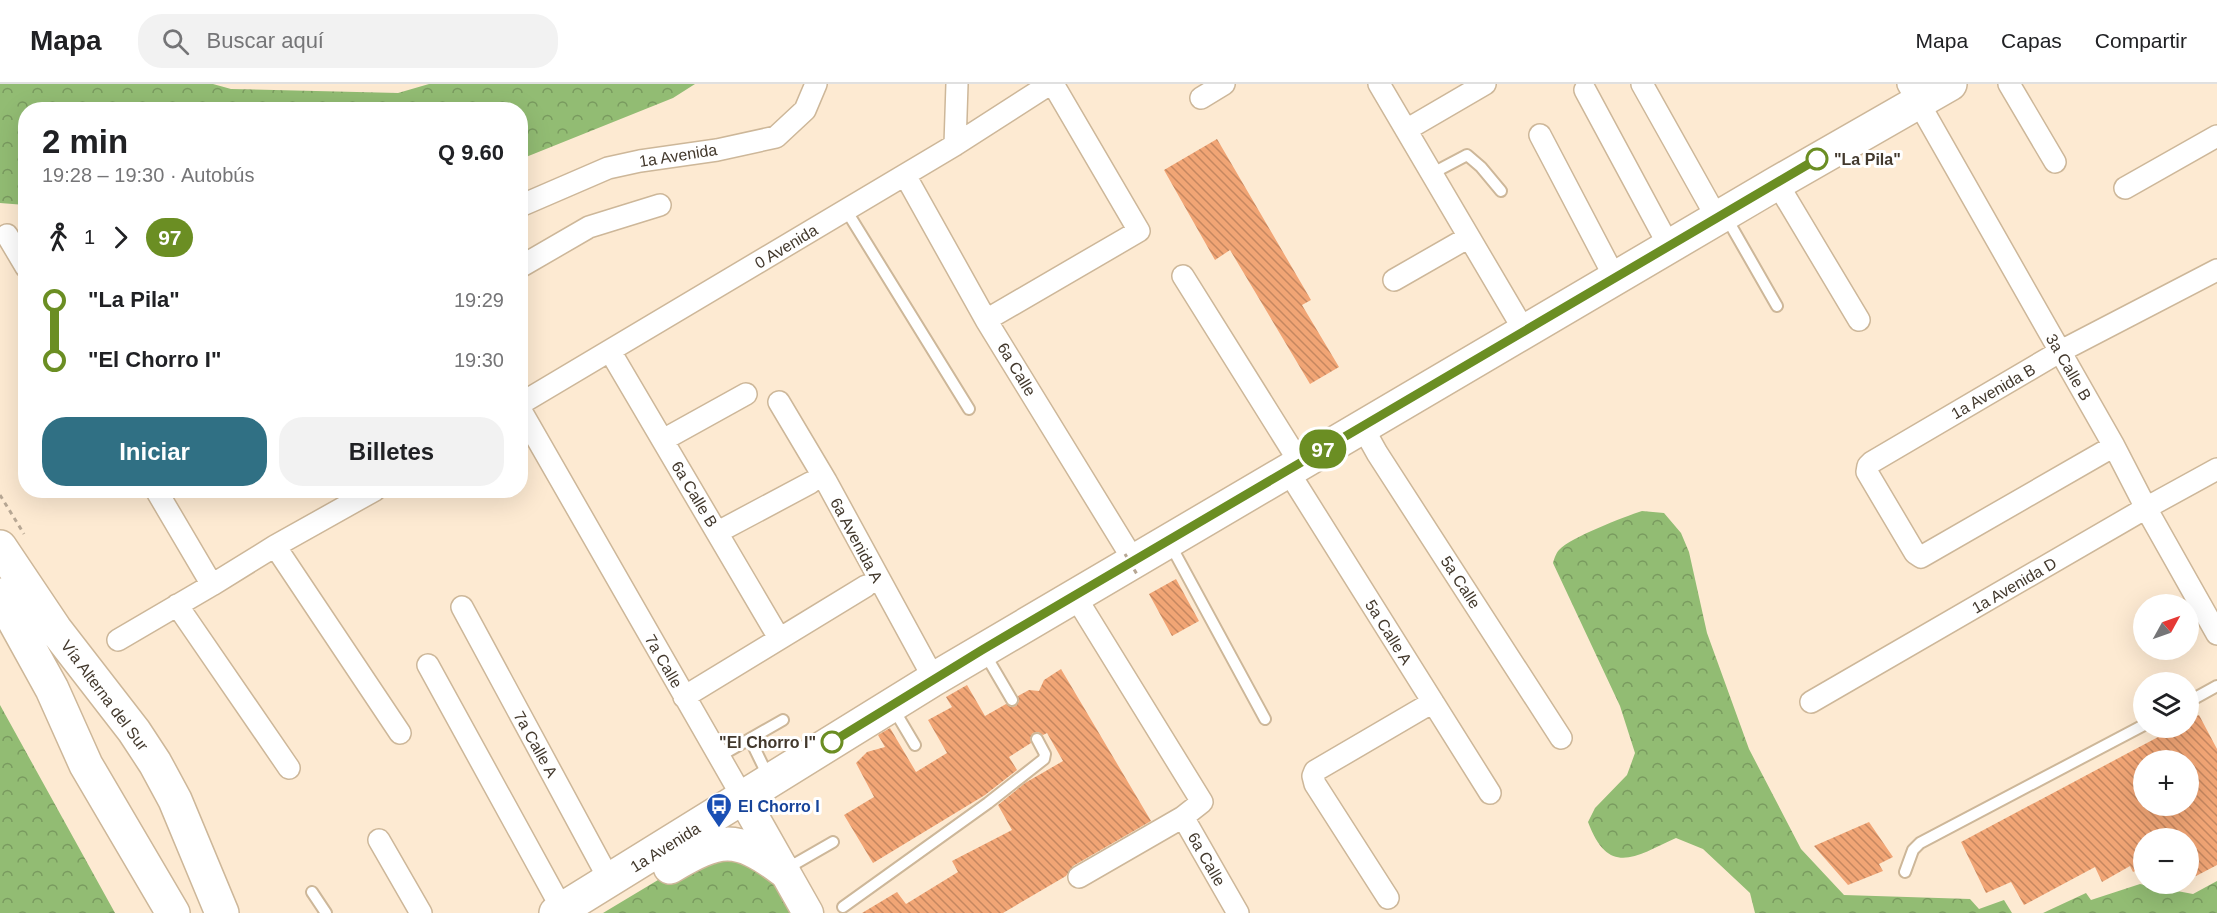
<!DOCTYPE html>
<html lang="es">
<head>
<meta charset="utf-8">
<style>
	:root { --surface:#fff; --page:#f2f2f2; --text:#202124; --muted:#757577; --line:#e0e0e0; --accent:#307084 }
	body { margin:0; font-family:Helvetica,sans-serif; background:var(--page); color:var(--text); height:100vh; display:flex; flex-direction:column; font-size:22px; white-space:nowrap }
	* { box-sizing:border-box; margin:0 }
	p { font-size:20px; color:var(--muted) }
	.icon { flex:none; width:33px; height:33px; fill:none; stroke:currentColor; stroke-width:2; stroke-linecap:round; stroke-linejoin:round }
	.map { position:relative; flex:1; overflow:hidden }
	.panel { position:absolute; left:18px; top:18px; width:510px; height:396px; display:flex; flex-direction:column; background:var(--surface); border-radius:24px; box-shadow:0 6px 24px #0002 }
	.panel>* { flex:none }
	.badge { padding:0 12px; border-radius:20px; font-size:21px; line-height:39px }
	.needle { width:39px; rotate:50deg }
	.tools { position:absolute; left:2133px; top:510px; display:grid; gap:12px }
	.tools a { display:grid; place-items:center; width:66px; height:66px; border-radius:50%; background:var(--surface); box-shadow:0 6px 24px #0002; font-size:30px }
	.map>.badge { position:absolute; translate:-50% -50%; box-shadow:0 0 0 3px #fff }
	.legs { display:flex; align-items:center; gap:9px; height:66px; padding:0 24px; font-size:20px }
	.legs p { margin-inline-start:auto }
	.overview { display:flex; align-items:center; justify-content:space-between; height:102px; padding:0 24px }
	h1 { font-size:33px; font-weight:800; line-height:45px }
	.button { display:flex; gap:12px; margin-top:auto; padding:12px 24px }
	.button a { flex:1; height:69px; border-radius:24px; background:var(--accent); color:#fff; font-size:24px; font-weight:800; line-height:69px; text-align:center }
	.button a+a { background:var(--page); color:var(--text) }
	ul { padding:0 24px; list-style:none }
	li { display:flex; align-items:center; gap:21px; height:60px; font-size:22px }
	li i { display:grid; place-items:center; width:9px; height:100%; margin:0 8px; background:currentColor }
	li i::after { content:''; width:15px; height:15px; margin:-8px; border:4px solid; border-radius:50%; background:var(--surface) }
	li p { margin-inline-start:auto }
	li:first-child i { background:linear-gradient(#0000 50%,currentColor 0) }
	li:last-child i { background:linear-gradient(currentColor 50%,#0000 0) }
	header { display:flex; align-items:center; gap:36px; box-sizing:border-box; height:84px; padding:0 30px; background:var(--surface); border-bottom:2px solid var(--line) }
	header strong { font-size:28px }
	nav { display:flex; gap:33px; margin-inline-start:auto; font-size:21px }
	.search { width:420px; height:54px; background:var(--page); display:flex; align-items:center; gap:15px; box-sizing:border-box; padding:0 21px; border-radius:24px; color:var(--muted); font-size:22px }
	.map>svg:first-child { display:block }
	.forest { fill:url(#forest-crowns) }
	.building { fill:url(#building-back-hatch); fill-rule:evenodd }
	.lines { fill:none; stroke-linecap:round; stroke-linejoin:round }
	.lane-casing { stroke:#cdb799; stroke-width:14 }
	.street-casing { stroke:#cdb799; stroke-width:24 }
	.secondary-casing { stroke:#cdb799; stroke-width:33 }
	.primary-casing { stroke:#cdb799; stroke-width:36 }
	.highway-casing { stroke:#cdb799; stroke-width:36 }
	.path { stroke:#b7a794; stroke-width:3; stroke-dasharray:4.5 4.5; stroke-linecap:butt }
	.lane { stroke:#fff; stroke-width:10 }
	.street { stroke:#fff; stroke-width:21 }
	.secondary { stroke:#fff; stroke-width:30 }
	.primary { stroke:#fff; stroke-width:33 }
	.highway { stroke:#fff; stroke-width:33 }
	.path-bridge { stroke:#b7a794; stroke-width:3; stroke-dasharray:4.5 4.5; stroke-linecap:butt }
	.line-1-casing { stroke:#fff; stroke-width:14 }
	.line-1 { stroke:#6b8e23; stroke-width:9 }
	.stop-1-dot { fill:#fff; stroke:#6b8e23; stroke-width:3 }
	.labels { text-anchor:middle; stroke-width:6; stroke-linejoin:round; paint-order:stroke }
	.street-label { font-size:16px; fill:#42382c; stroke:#fff }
	.stop-label { font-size:16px; font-weight:bold; fill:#42382c; stroke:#fff; text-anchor:start }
	.transit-label { font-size:16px; font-weight:bold; fill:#164399; stroke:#fff; text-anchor:start }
</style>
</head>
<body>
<header>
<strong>Mapa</strong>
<div class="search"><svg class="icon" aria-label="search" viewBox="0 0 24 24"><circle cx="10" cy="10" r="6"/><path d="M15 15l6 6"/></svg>Buscar aquí</div>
<nav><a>Mapa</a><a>Capas</a><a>Compartir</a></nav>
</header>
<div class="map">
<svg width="2217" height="829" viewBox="0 0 2217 829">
	<defs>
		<pattern id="forest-crowns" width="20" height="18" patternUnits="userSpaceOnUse" patternTransform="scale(1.5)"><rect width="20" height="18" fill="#92bc73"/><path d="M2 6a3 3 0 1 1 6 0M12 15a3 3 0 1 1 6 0" fill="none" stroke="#799a5f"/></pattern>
		<pattern id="building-back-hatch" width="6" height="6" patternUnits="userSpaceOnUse" patternTransform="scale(1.5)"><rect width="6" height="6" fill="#f1a575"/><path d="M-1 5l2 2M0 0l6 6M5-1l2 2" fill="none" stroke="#c58760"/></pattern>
	</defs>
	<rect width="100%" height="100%" fill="#fdead2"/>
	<path class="forest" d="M0,0H213L231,5L398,9L429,0H695L673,14L521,75L520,26H26L25,121L0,119Z
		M1642,427L1664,429L1681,449L1689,468L1707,549L1749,665L1801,765L1844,811L1970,815L1979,825L2004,816L2012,829H1755L1750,809L1703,765L1676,754C1636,772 1609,794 1588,738L1595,724L1627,691L1635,669L1620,622L1553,479C1554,475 1556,469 1559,466C1571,453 1624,433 1642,427Z
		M0,621L115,829H0Z
		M703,769L765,782L799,829H603Z
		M2217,797V829H2043L2086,809L2091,816L2140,800L2193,810Z"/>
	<path class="building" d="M1217,55L1311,216L1302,221L1339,283L1310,300L1230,166L1215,176L1164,86Z
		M1176,495L1199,537L1172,552L1149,510Z
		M1061,585L1151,737L1073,782L1066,792L1003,829H862L897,808L906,820L958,788L952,777L1012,746L998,721L1025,699L1063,677L1047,649L1043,651L1038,648L1033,649L1030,654L1031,659L1009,673L1017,686L985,711L873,779L844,731L874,713L856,679L867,668L885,663L878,651L890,644L916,688L947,669L928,636L952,623L946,613L967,601L985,632L1006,620L1011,623L1016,622L1019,617L1018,612L1029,606L1039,607L1044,596Z
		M2199,631L2217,665V781L2196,792L2188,782V754H2144V783L2133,788L2130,782L2102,798L2095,783L2024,821L2011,798L1986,809L1961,758L2175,644H2188V636ZM2144,676H2188V722H2144Z
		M1869,738L1893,773L1879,780L1883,787L1848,801L1814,762Z"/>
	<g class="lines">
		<defs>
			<path id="lane" d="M1431,90L1467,71L1481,83L1501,107
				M846,126L969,325
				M1726,133L1777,222
				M1170,460L1265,635
				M985,570L1012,616
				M2188,618L2217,602
				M893,624L915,661
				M750,655L769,694
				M720,672L783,636
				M786,785L833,758
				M1905,788L1913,766L1920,759L2144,641
				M312,808L326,829
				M843,823L988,719L1044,675L1045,670L1037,655"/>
			<path id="street" d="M1379,0L1525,248
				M1642,0L1717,134
				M1908,0L2114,362L2146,424L2217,550
				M2009,0L2055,78
				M1585,6L1669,162
				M1201,14L1224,0
				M1406,46L1485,0
				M1540,51L1615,194
				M955,61L957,0
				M905,91L986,236L1134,477
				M1777,99L1859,236
				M2125,104L2217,52
				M520,122L608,84L640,77L717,66L776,53L805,26L816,0
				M7,151L26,183
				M520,183L589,143L660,121
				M1183,192L1300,379
				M1394,196L1469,153
				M986,236L1139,147L1053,0
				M610,267L779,554
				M779,318L826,397L934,595
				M520,320L955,61L1050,0
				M520,325L743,714
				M1362,342L1377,369L1561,654
				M663,356L746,310
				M2114,362L1921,473L1915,469L1867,388L1868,382L1872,378L2061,267L2217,186
				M1288,387L1490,709
				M156,406L212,501
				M718,448L810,399
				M275,462L400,649
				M1075,512L1202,718L1183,733L1079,793
				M177,521L289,684
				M462,523L610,797
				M118,556L212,501L275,462L375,406
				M428,581L562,825
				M684,613L866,502
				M1811,618L2146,424L2217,385
				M1183,733L1238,829
				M379,756L421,829
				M1388,814L1315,700L1313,692L1315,687L1433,618"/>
			<path id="secondary" d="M743,714L808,829"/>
			<path id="primary" d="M670,783C719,754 736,750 783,786
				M556,829L934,595L1777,99L1950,0"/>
			<path id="highway" d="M0,463L55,545L134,647L155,679L175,716L222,829
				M0,511L52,605L86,681L173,829"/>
		</defs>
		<use href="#lane" class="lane-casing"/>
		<use href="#street" class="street-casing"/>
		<use href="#secondary" class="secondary-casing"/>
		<use href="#primary" class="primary-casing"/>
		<use href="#highway" class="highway-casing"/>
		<path class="path" d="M0,411L24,450"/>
		<use href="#lane" class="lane"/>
		<use href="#street" class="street"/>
		<use href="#secondary" class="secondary"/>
		<use href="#primary" class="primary"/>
		<use href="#highway" class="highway"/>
		<path class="path-bridge" d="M1125,470L1138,492"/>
	</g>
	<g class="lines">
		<defs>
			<path id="line-1" d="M832,658L982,566L1817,75"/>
		</defs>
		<use href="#line-1" class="line-1-casing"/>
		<use href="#line-1" class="line-1"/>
	</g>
	<defs>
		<symbol id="bus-pin" viewBox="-11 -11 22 30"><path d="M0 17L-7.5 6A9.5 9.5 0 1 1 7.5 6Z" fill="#1a4fb4" stroke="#fff"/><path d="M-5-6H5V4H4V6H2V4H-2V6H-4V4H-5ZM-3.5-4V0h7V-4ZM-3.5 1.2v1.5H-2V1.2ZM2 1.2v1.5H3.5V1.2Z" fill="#fff"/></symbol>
	</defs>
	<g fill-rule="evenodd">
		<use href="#bus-pin" x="704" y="707" width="30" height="40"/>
	</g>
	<g class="stop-1-dot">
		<circle cx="1817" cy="75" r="10"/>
		<circle cx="832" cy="658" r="10"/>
	</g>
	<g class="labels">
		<g class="street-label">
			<text transform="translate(678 71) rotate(-9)" y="6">1a Avenida</text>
			<text transform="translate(786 162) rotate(-31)" y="6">0 Avenida</text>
			<text transform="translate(2069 283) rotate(60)" y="6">3a Calle B</text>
			<text transform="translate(1017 285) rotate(59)" y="6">6a Calle</text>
			<text transform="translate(1993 307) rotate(-30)" y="6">1a Avenida B</text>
			<text transform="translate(695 410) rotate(59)" y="6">6a Calle B</text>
			<text transform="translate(857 456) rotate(62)" y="6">6a Avenida A</text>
			<text transform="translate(1461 498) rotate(57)" y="6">5a Calle</text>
			<text transform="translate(2014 501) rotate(-30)" y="6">1a Avenida D</text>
			<text transform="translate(1389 548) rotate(58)" y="6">5a Calle A</text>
			<text transform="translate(664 577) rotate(60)" y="6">7a Calle</text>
			<text transform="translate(105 611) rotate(53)" y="6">Vía Alterna del Sur</text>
			<text transform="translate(536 660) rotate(61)" y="6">7a Calle A</text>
			<text transform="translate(665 763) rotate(-32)" y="6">1a Avenida</text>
			<text transform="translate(1207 775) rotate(60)" y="6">6a Calle</text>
		</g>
		<g class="stop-label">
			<text x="1834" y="81">"La Pila"</text>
			<text x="816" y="664" text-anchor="end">"El Chorro I"</text>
		</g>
		<g class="transit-label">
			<text x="738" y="728">El Chorro I</text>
		</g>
	</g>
</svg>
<div class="tools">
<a><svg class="needle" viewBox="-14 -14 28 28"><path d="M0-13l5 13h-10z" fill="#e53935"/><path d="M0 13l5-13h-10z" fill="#757577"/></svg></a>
<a><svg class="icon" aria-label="layers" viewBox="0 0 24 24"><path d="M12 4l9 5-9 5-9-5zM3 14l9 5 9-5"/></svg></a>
<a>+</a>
<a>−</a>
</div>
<b class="badge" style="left:1323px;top:365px;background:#6b8e23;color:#fff">97</b>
<section class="panel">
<div class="overview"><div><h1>2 min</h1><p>19:28 – 19:30 · Autobús</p></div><b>Q 9.60</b></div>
<div class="legs"><svg class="icon" aria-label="walk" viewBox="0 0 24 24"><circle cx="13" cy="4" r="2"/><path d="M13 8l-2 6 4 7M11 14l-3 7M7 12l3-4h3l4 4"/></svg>1<svg class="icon" aria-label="forward" viewBox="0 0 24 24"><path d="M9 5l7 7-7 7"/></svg><b class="badge" style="background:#6b8e23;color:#fff">97</b></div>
<ul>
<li><i style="color:#6b8e23"></i><b>&quot;La Pila&quot;</b><p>19:29</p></li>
<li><i style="color:#6b8e23"></i><b>&quot;El Chorro I&quot;</b><p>19:30</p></li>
</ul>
<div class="button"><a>Iniciar</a><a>Billetes</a></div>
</section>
</div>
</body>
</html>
